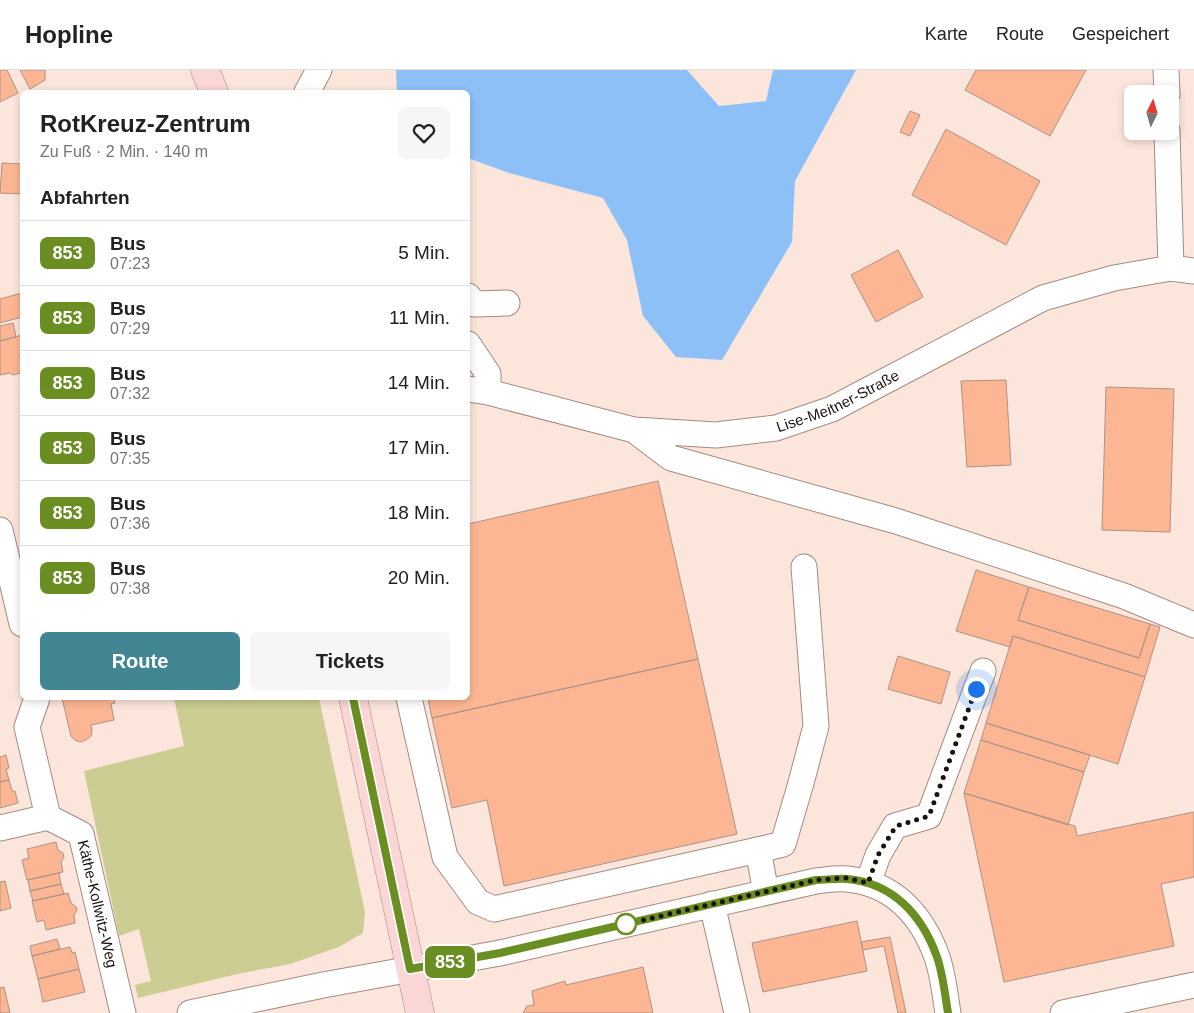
<!DOCTYPE html>
<html lang="de">
<head>
<meta charset="utf-8">
<style>
	:root { --surface:#fff; --page:#f6f6f6; --text:#222; --muted:#767676; --line:#e0e0e0; --accent:#428694 }
	body { margin:0; font-family:Arial,sans-serif; background:var(--page); color:var(--text); height:100vh; display:flex; flex-direction:column; font-size:19px; white-space:nowrap }
	* { box-sizing:border-box; margin:0 }
	p { font-size:16px; color:var(--muted) }
	.icon { flex:none; width:28px; height:28px; fill:none; stroke:currentColor; stroke-width:2; stroke-linecap:round; stroke-linejoin:round }
	.map { position:relative; flex:1; overflow:hidden }
	.side { position:absolute; left:20px; top:20px; width:450px; height:610px; display:flex; flex-direction:column; background:var(--surface); border-radius:8px; box-shadow:0 2px 8px #0003 }
	.side>* { flex:none }
	.badge { padding:0 10px; border-radius:8px; font-size:18px; line-height:32px }
	.needle { width:32px; rotate:5deg }
	.tools { position:absolute; left:1124px; top:15px; display:grid; gap:10px }
	.tools a { display:grid; place-items:center; width:55px; height:55px; border-radius:8px; background:var(--surface); box-shadow:0 2px 8px #0003; font-size:25px }
	.you { position:absolute; width:25px; height:25px; margin:-12px; border:4px solid #fff; border-radius:50%; background:#1a73e8; box-shadow:0 0 0 8px #1a73e833 }
	.map>.badge { position:absolute; translate:-50% -50%; box-shadow:0 0 0 2px #fff }
	h2 { padding:0 20px; font-size:19px; line-height:45px }
	.round { display:grid; place-items:center; flex:none; width:52px; height:52px; border-radius:8px; background:var(--page) }
	.head { display:flex; align-items:center; justify-content:space-between; height:85px; padding:0 20px }
	h1 { font-size:24px; font-weight:700; line-height:38px }
	.button { display:flex; gap:10px; margin-top:auto; padding:10px 20px }
	.button a { flex:1; height:58px; border-radius:8px; background:var(--accent); color:#fff; font-size:20px; font-weight:700; line-height:58px; text-align:center }
	.button a+a { background:var(--page); color:var(--text) }
	ul { padding:0; list-style:none }
	li { display:flex; align-items:center; gap:15px; height:65px; padding:0 20px; border-top:1px solid var(--line) }
	li div { flex:1 }
	li b { display:block; font-size:19px }
	li em { font-style:normal }
	li .badge { min-width:55px; font-weight:700; text-align:center }
	header { display:flex; align-items:center; gap:30px; box-sizing:border-box; height:70px; padding:0 25px; background:var(--surface); border-bottom:1px solid var(--line) }
	header strong { font-size:24px }
	nav { display:flex; gap:28px; margin-inline-start:auto; font-size:18px }
	.map>svg:first-child { display:block }
	.green { fill:#cbcd93 }
	.water { fill:#8ec0f8 }
	.building { fill:#fdb693; stroke:#ac9287 }
	.lines { fill:none; stroke-linecap:round; stroke-linejoin:round }
	.minor-casing { stroke:#a48b80; stroke-width:27 }
	.major-casing { stroke:#a9807e; stroke-width:29 }
	.minor { stroke:#fff; stroke-width:25 }
	.major { stroke:#fad6d6; stroke-width:28 }
	.line-casing { stroke:#fff; stroke-width:11 }
	.line { stroke:#6b8e23; stroke-width:8 }
	.walk { stroke:#1b120e; stroke-width:5; stroke-dasharray:0 9 }
	.stop-dot { fill:#fff; stroke:#6b8e23; stroke-width:2.5 }
	.labels { text-anchor:middle; stroke-width:4.5; stroke-linejoin:round; paint-order:stroke }
	.street-label { font-size:15px; fill:#1b120e; stroke:#fff }
</style>
</head>
<body>
<header>
<strong>Hopline</strong>
<nav><a>Karte</a><a>Route</a><a>Gespeichert</a></nav>
</header>
<div class="map">
<svg width="1194" height="943" viewBox="0 0 1194 943">
	<rect width="100%" height="100%" fill="#fce6dc"/>
	<path class="green" d="M174,628H319L365,842L363,863L339,877L290,894L237,904L138,928L135,915L151,911L139,859L119,866L84,701L184,676Z"/>
	<path class="water" d="M396,0H687L719,36L766,31L773,0H856L795,111L792,172L722,290L676,287L643,246L627,170L603,128L509,103L468,88V22H397Z"/>
	<path class="building" d="M0,0H7L18,23L0,32Z
		M20,0H45V10L30,19Z
		M976,0H1086L1050,66L965,20Z
		M910,41L920,45L910,66L900,62Z
		M946,59L1040,111L1006,175L912,125Z
		M2,93L22,94V124L0,123Z
		M898,180L923,227L876,252L851,205Z
		M22,223V247L0,253V229Z
		M13,253L16,267L0,271V256Z
		M22,265V285H20L22,300L20,303L13,305L10,303L0,305V271Z
		M1006,310L1011,395L967,397L961,311Z
		M1106,317L1174,319L1170,462L1102,460Z
		M658,411L698,589L432,648L428,628H468V454Z
		M976,500L1029,517L1018,550L1139,588L1150,554L1160,557L1145,607L1013,566L1010,577L956,561Z
		M1029,517L1150,554L1139,588L1018,550Z
		M1013,566L1145,607L1118,694L986,653Z
		M898,586L950,602L941,634L888,619Z
		M698,589L737,764L504,816L487,730L452,738L432,648Z
		M62,628H113L115,633L111,634L114,650L91,655L92,661L91,666L86,670L80,672L75,670L71,666Z
		M986,653L1090,685L1084,702L981,670Z
		M981,670L1084,702L1068,755L964,723Z
		M6,685L9,698L6,699L9,710L0,712V687Z
		M9,710L12,721H15L18,733L0,738V712Z
		M964,723L1075,756L1077,766L1194,742V807L1161,814L1174,876L1004,912Z
		M56,772L58,780L63,783L64,787L61,792L63,802L27,810L22,790L29,788L27,779Z
		M59,803L61,814L30,821L28,810Z
		M5,811L11,838L0,841V812Z
		M61,814L64,824L33,831L30,821Z
		M68,823L71,833L76,837L77,840L74,845L75,853L46,860L44,850L37,852L32,831Z
		M857,851L867,901L763,922L752,873Z
		M890,867L906,943H898L884,876L863,880L861,872Z
		M57,869L60,879L32,886L30,876Z
		M70,877L72,883L75,882L79,899L38,909L32,886Z
		M643,897L653,943H523L527,936L534,935L532,921L565,911L566,915Z
		M79,899L85,922L43,932L38,909Z
		M4,917L10,943H0V918Z"/>
	<g class="lines">
		<defs>
			<g id="minor">
				<path d="M1166,0L1167,24"/>
				<path d="M307,22L319,0"/>
				<path d="M1167,61L1171,198"/>
				<path d="M468,226L475,234L507,233"/>
				<path d="M468,274L488,304V322"/>
				<path id="s1" d="M468,319L488,322L634,360L716,365L776,358L832,339L1043,228L1114,208L1171,198L1194,201"/>
				<path d="M634,360L671,388L896,451L1124,526L1194,555"/>
				<path d="M0,460L22,554"/>
				<path id="s2" d="M37,628L27,657L48,747L81,764L123,943"/>
				<path d="M409,628L445,787L478,832L494,839L758,780"/>
				<path d="M0,758L48,747"/>
				<path d="M868,813L878,785L895,756L929,746L983,601"/>
				<path d="M766,822L758,780L783,774L801,713L816,656L804,497"/>
				<path d="M712,834L737,943"/>
				<path d="M190,943L323,915L500,883L816,811C826,810 837,808 847,809C893,813 922,845 937,887C943,904 945,925 948,943"/>
				<path d="M1063,943L1194,915"/>
			</g>
			<path id="major" d="M205,0L214,22
				M353,628L420,943"/>
		</defs>
		<use href="#minor" class="minor-casing"/>
		<use href="#major" class="major-casing"/>
		<use href="#minor" class="minor"/>
		<use href="#major" class="major"/>
	</g>
	<g class="lines">
		<defs>
			<path id="line" d="M353,628L410,899L500,883L816,810C826,810 837,808 847,809C893,813 922,845 937,887C943,904 945,925 948,943"/>
		</defs>
		<use href="#line" class="line-casing"/>
		<use href="#line" class="line"/>
		<path class="walk" d="M626,854L816,810L846,808L868,813L878,785L896,756L929,746L976,619"/>
	</g>
	<circle class="stop-dot" cx="626" cy="854" r="10"/>
	<g class="labels">
		<g class="street-label">
			<text dy="5" stroke="none"><textPath href="#s1" startOffset="381">Lise-Meitner-Straße</textPath></text>
			<text dy="5" stroke="none"><textPath href="#s2" startOffset="232">Käthe-Kollwitz-Weg</textPath></text>
		</g>
	</g>
</svg>
<div class="tools">
<a><svg class="needle" viewBox="-14 -14 28 28"><path d="M0-13l5 13h-10z" fill="#e53935"/><path d="M0 13l5-13h-10z" fill="#767676"/></svg></a>
</div>
<div class="you" style="left:976px;top:619px"></div>
<b class="badge" style="left:450px;top:892px;background:#6b8e23;color:#fff">853</b>
<section class="side">
<div class="head"><div><h1>RotKreuz-Zentrum</h1><p>Zu Fuß · 2 Min. · 140 m</p></div><a class="round"><svg class="icon" aria-label="heart" viewBox="0 0 24 24"><path d="M12 20l-8-8c-3-5 5-10 8-4 3-6 11-1 8 4z"/></svg></a></div>
<h2>Abfahrten</h2>
<ul>
<li><span class="badge" style="background:#6b8e23;color:#fff">853</span><div><b>Bus</b><p>07:23</p></div><em>5 Min.</em></li>
<li><span class="badge" style="background:#6b8e23;color:#fff">853</span><div><b>Bus</b><p>07:29</p></div><em>11 Min.</em></li>
<li><span class="badge" style="background:#6b8e23;color:#fff">853</span><div><b>Bus</b><p>07:32</p></div><em>14 Min.</em></li>
<li><span class="badge" style="background:#6b8e23;color:#fff">853</span><div><b>Bus</b><p>07:35</p></div><em>17 Min.</em></li>
<li><span class="badge" style="background:#6b8e23;color:#fff">853</span><div><b>Bus</b><p>07:36</p></div><em>18 Min.</em></li>
<li><span class="badge" style="background:#6b8e23;color:#fff">853</span><div><b>Bus</b><p>07:38</p></div><em>20 Min.</em></li>
</ul>
<div class="button"><a>Route</a><a>Tickets</a></div>
</section>
</div>
</body>
</html>
